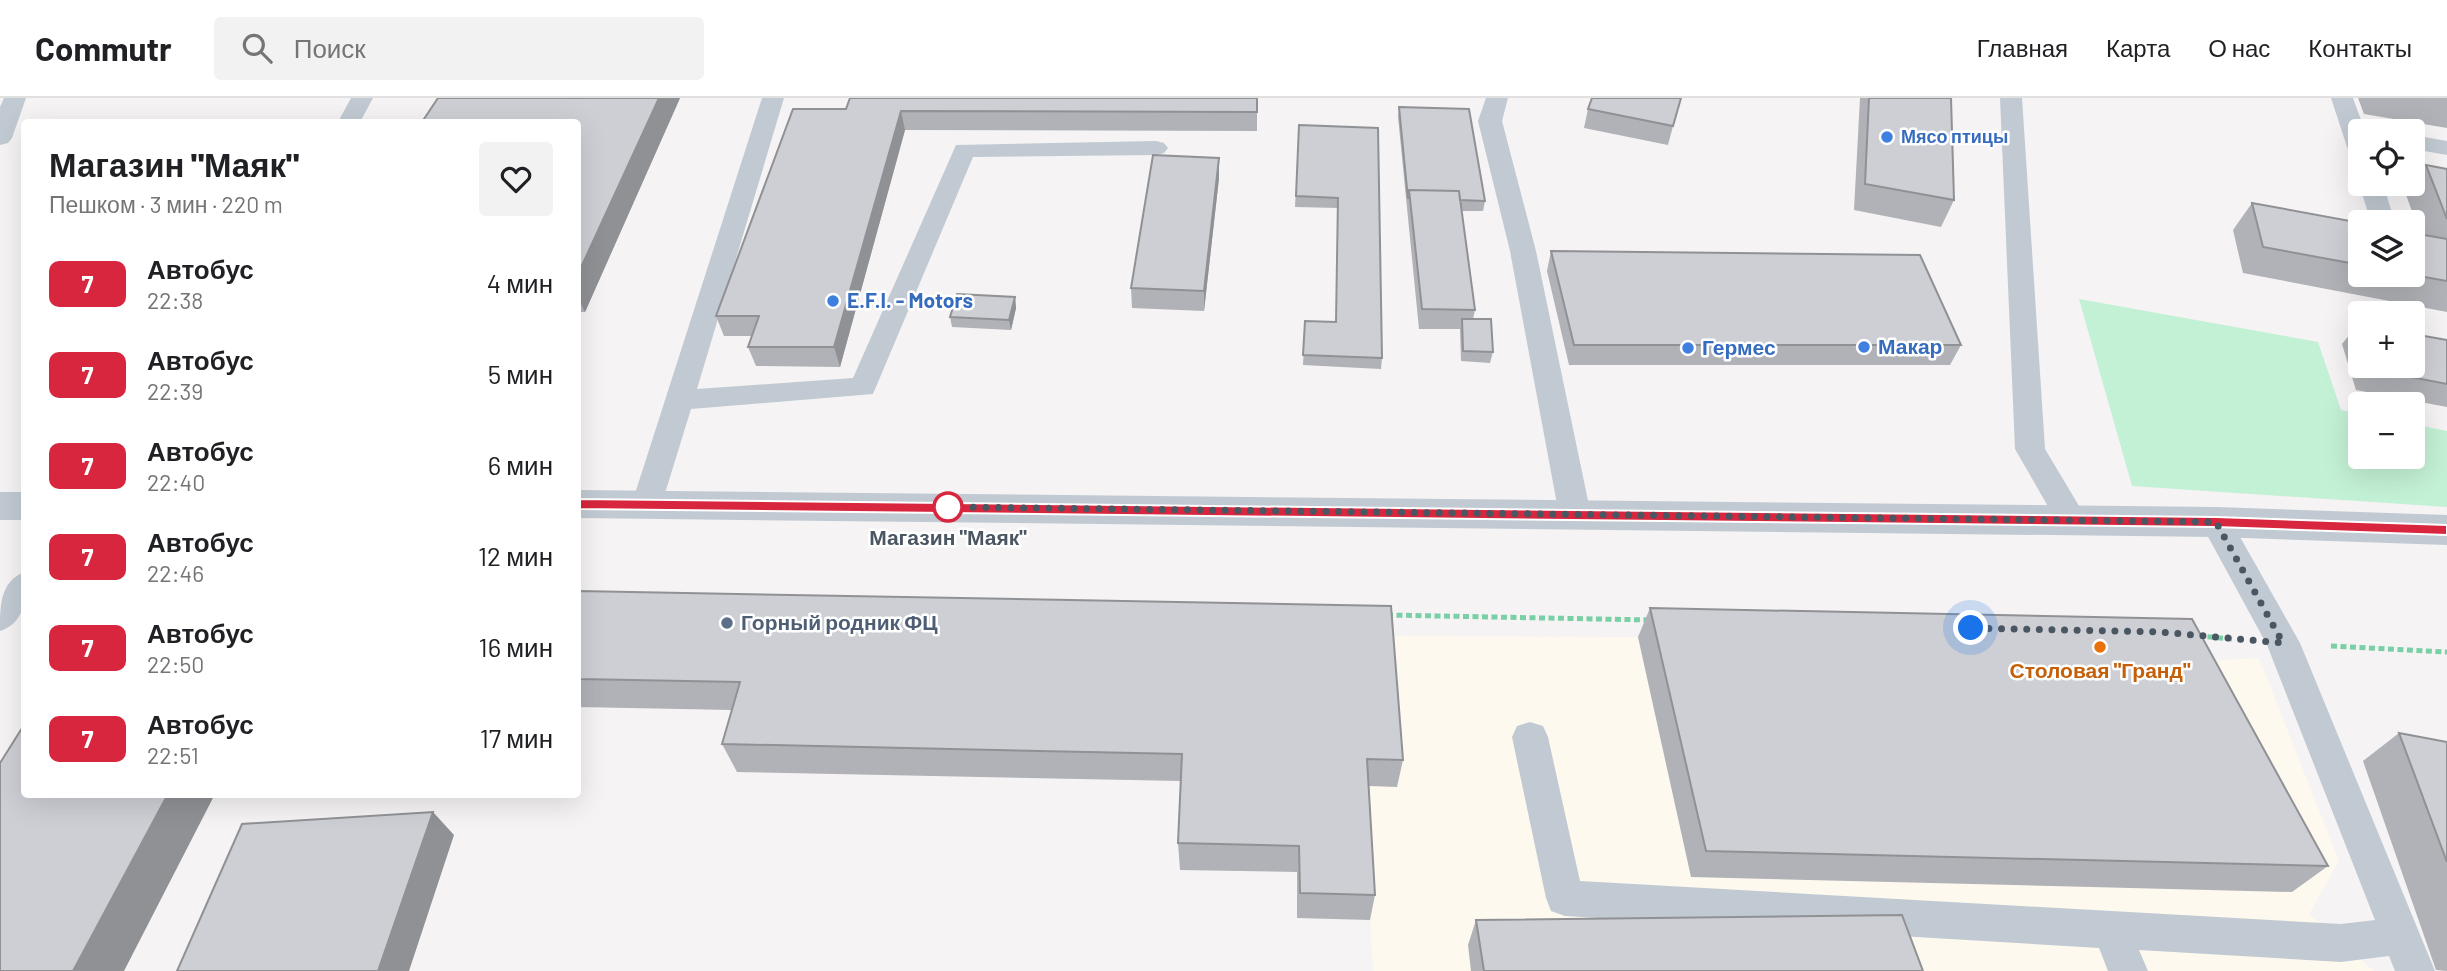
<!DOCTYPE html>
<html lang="ru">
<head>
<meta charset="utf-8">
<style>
	:root { --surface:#fff; --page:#f2f2f2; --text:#202124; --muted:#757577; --line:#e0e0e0 }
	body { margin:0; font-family:Barlow,sans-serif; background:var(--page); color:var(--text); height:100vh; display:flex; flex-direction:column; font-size:26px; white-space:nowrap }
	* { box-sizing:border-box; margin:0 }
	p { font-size:23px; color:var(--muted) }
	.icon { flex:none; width:38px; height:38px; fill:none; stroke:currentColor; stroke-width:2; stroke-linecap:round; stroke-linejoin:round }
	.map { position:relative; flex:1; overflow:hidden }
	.side { position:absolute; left:21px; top:21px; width:560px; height:679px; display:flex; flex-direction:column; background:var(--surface); border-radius:7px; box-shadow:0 7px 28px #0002 }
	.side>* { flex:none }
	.badge { padding:0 14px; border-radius:10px; font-size:24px; line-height:46px }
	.tools { position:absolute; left:2348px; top:21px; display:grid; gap:14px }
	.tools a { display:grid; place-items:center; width:77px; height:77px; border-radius:7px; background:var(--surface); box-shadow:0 7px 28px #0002; font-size:35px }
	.you { position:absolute; width:35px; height:35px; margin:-18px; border:5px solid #fff; border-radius:50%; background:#1a73e8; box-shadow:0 0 0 10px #1a73e833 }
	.map>.badge { position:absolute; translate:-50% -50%; box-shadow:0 0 0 4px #fff }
	.round { display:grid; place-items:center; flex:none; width:74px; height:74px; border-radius:7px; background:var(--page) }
	.headline { display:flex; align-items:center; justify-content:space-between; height:119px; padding:0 28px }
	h1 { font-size:33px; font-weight:800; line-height:52px }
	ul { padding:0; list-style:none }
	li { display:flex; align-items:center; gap:21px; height:91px; padding:0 28px }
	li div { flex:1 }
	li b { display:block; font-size:26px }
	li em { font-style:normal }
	li .badge { min-width:77px; font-weight:700; text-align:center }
	header { display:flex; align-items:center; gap:42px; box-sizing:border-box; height:98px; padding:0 35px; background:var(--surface); border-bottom:2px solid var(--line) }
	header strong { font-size:33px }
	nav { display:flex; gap:38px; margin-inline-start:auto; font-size:24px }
	.search { width:490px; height:63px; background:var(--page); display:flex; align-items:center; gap:18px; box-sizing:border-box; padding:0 24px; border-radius:7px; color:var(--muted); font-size:26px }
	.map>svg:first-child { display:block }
	.commercial { fill:#fdf9ef }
	.green { fill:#c3f1d5 }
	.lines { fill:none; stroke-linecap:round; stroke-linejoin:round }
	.path { stroke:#7ad0a6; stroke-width:5; stroke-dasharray:6 3.5; stroke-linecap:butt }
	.service { fill:#c1cad2; fill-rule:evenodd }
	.tertiary { fill:#c1cad2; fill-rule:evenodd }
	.wall { fill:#b0b2b7 }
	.shaded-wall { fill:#909195 }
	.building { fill:#cdcfd5; stroke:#909195; stroke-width:2 }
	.line { fill:#d7263d; stroke:#fff; stroke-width:2 }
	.walk { stroke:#4a5661; stroke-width:7; stroke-dasharray:0 12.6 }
	.shop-dot { fill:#3f7fe0; stroke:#fff; stroke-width:2.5 }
	.stop-dot { fill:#fff; stroke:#d7263d; stroke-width:3.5 }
	.service-dot { fill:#5c6f8a; stroke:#fff; stroke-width:2.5 }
	.food-dot { fill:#e8710a; stroke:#fff; stroke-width:2.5 }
	.labels { text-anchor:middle; stroke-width:5; stroke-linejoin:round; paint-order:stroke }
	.far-shop-label { font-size:18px; font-weight:bold; fill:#366cbe; stroke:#fff; text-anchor:start }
	.shop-label { font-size:21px; font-weight:bold; fill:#366cbe; stroke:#fff; text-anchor:start }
	.stop-label { font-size:21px; font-weight:bold; fill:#4a5661; stroke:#fff }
	.service-label { font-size:21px; font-weight:bold; fill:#4e5e75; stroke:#fff; text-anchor:start }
	.food-label { font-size:21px; font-weight:bold; fill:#c56008; stroke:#fff }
</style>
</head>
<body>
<header>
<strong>Commutr</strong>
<div class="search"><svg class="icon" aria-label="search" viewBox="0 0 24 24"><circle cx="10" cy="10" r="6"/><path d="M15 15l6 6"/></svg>Поиск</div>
<nav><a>Главная</a><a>Карта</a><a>О нас</a><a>Контакты</a></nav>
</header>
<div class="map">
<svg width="2447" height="873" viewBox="0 0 2447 873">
	<rect width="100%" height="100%" fill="#f5f3f3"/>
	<path class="commercial" d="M1386,538L1638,539L2164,550L2172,565L2259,560L2339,763L2309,816L2374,873H1373L1363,688Z"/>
	<path class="green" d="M2079,201L2318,244L2341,312L2361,316V359H2413V326L2447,333V409L2132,388Z"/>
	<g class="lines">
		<path class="path" d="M1387,517L1651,522
			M2198,538L2232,541
			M2331,548L2447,554"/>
		<path class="service" d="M4,0H26L12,40L8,45L0,47V9Z
			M351,0H373L360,24H338Z
			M762,0H784L697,291L853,280L956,47L1156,43L1164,45L1168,50L1164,55L1156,57L973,59L873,296L691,311L662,405L658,413L647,417L636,413L632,405Z
			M1486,0H1508L1502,23L1536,153L1591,417L1586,425L1575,429L1564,425L1559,417L1510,153L1478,23Z
			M2000,0H2022L2045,351L2088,423L2083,431L2072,435L2061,431L2015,351Z
			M2331,0H2353L2365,33H2361V62L2353,60L2349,55Z
			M2413,37L2447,43V57L2413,51Z
			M2361,83V86H2383L2395,124H2371L2359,86Z
			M2216,412L2227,416L2300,545L2435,873H2395L2389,858L2341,864L2139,852L2148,873H2108L2099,850L1565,818L1551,813L1546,800L1512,639L1517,628L1530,624L1543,628L1548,639L1580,783L2341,826L2375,822L2267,547L2200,424L2205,416Z
			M24,474C26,498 27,524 0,533C0,508 0,484 24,474Z"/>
		<path class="tertiary" d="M578,392L2216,409L2447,417V447L2216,439L578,420Z
			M0,394H24V422H0Z"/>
	</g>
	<path class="wall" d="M438,0H680L585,214H578V24Z
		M1257,0V33L905,32L840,269L756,268L748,249L752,238H724L716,218L846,11Z
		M1860,0H1951L1954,102L1941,129L1854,112Z
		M2358,0H2447V30L2364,16Z
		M1399,9L1485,103L1483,113H1461L1475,212L1473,221L1493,254L1490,265L1461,263L1460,231H1419L1398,19Z
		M1588,11L1673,28L1668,47L1584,30Z
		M1299,27L1378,30L1382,260L1381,271L1303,267L1305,223L1336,224L1338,110L1295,109Z
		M2426,67L2447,71V214L2243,175L2233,132L2252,105L2361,125V177H2413L2420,136L2405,94L2412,86H2413V84Z
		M1219,80L1204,213L1132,210L1131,190Z
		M1551,153L1961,247L1950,267H1569L1547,173Z
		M1015,199L1016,210L1011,232L952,229L950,219Z
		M2358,226H2361V268H2413L2447,242V309L2356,292L2342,246Z
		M578,493L1403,662L1397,689L1369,688L1375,797L1370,822L1297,820V774L1180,772L1178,745L1181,683L737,674L722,646L732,612L578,609Z
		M1650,510L2328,768L2292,794L1691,779L1638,539Z
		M2399,635L2447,644V873L2436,872L2363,663Z
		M1476,822L1923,873H1471L1468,847Z"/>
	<path class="shaded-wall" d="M659,0H680L585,214L578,200V176Z
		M901,13L905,32L840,269L834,249Z
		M1219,60V80L1204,213V193Z
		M1015,199L1016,210L1011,232L1009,222Z
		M168,696H215L124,873H73Z
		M433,714L454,737L409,873H378Z"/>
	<path class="building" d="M438,0H659L578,176V24H422Z
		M850,0H1257V14L901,13L834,249H748L759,218H716L793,11H846Z
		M1592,0H1681L1673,28L1588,11Z
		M1869,0H1951L1954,102L1865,86Z
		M1399,9L1469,11L1485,103L1460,102L1459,93L1409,92L1408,101Z
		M1299,27L1378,30L1382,260L1303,257L1305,223L1336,224L1338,100L1296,98Z
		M1153,57L1219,60L1204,193L1131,190Z
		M2426,67L2447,71V121Z
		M1409,92L1459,93L1475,212L1422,211Z
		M2252,105L2361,125V167L2263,149Z
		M2413,135L2447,141V183L2413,177Z
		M1551,153L1920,157L1961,247H1574Z
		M957,196L1015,199L1009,222L950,219Z
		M1462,221H1491L1493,254L1463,253Z
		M2413,236L2447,242V286L2374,272L2373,268H2413Z
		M578,493L1391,508L1403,662L1367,661L1375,797L1300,795L1299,748L1178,745L1182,656L722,646L740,584L578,581Z
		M1650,510L2192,521L2328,768L1706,753Z
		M24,627V696H168L73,873H0V665Z
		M2399,635L2447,644V764Z
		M433,714L378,873H177L242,726Z
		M1902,817L1923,873H1484L1476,822Z"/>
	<path class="line" d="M578,401L2216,419L2447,427V437L2216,429L578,411L571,406Z"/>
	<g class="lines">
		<path class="walk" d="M948,409L2216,424L2283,545L2161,534L1971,530"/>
	</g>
	<g class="shop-dot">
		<circle cx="1887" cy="39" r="7"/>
		<circle cx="833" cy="203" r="7"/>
		<circle cx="1864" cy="249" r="7"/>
		<circle cx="1688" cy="250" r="7"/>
	</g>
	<circle class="stop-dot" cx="948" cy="409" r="14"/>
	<circle class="service-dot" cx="727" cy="525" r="7"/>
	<circle class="food-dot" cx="2100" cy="549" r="7"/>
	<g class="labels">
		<g class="far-shop-label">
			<text x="1901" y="45">Мясо птицы</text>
		</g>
		<g class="shop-label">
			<text x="847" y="210">E.F.I. - Motors</text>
			<text x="1878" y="256">Макар</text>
			<text x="1702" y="257">Гермес</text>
		</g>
		<g class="stop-label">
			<text x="948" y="447">Магазин "Маяк"</text>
		</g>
		<g class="service-label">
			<text x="741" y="532">Горный родник ФЦ</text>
		</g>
		<g class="food-label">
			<text x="2100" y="580">Столовая "Гранд"</text>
		</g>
	</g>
</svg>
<div class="tools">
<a><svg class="icon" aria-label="locate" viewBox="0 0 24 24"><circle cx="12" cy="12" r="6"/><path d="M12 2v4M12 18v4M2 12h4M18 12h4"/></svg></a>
<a><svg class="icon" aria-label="layers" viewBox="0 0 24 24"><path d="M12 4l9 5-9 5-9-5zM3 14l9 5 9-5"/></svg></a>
<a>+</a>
<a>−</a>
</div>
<div class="you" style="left:1971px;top:530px"></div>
<section class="side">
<div class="headline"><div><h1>Магазин &quot;Маяк&quot;</h1><p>Пешком · 3 мин · 220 m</p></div><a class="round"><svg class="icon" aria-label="heart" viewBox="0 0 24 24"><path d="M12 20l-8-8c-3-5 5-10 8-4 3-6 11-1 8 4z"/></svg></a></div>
<ul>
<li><span class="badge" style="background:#d7263d;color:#fff">7</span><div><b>Автобус</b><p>22:38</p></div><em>4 мин</em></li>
<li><span class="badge" style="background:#d7263d;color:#fff">7</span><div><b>Автобус</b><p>22:39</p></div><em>5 мин</em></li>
<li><span class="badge" style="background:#d7263d;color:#fff">7</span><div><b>Автобус</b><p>22:40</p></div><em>6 мин</em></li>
<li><span class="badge" style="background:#d7263d;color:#fff">7</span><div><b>Автобус</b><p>22:46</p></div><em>12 мин</em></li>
<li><span class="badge" style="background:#d7263d;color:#fff">7</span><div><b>Автобус</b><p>22:50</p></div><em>16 мин</em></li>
<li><span class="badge" style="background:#d7263d;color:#fff">7</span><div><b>Автобус</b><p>22:51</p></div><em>17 мин</em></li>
</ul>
</section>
</div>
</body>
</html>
